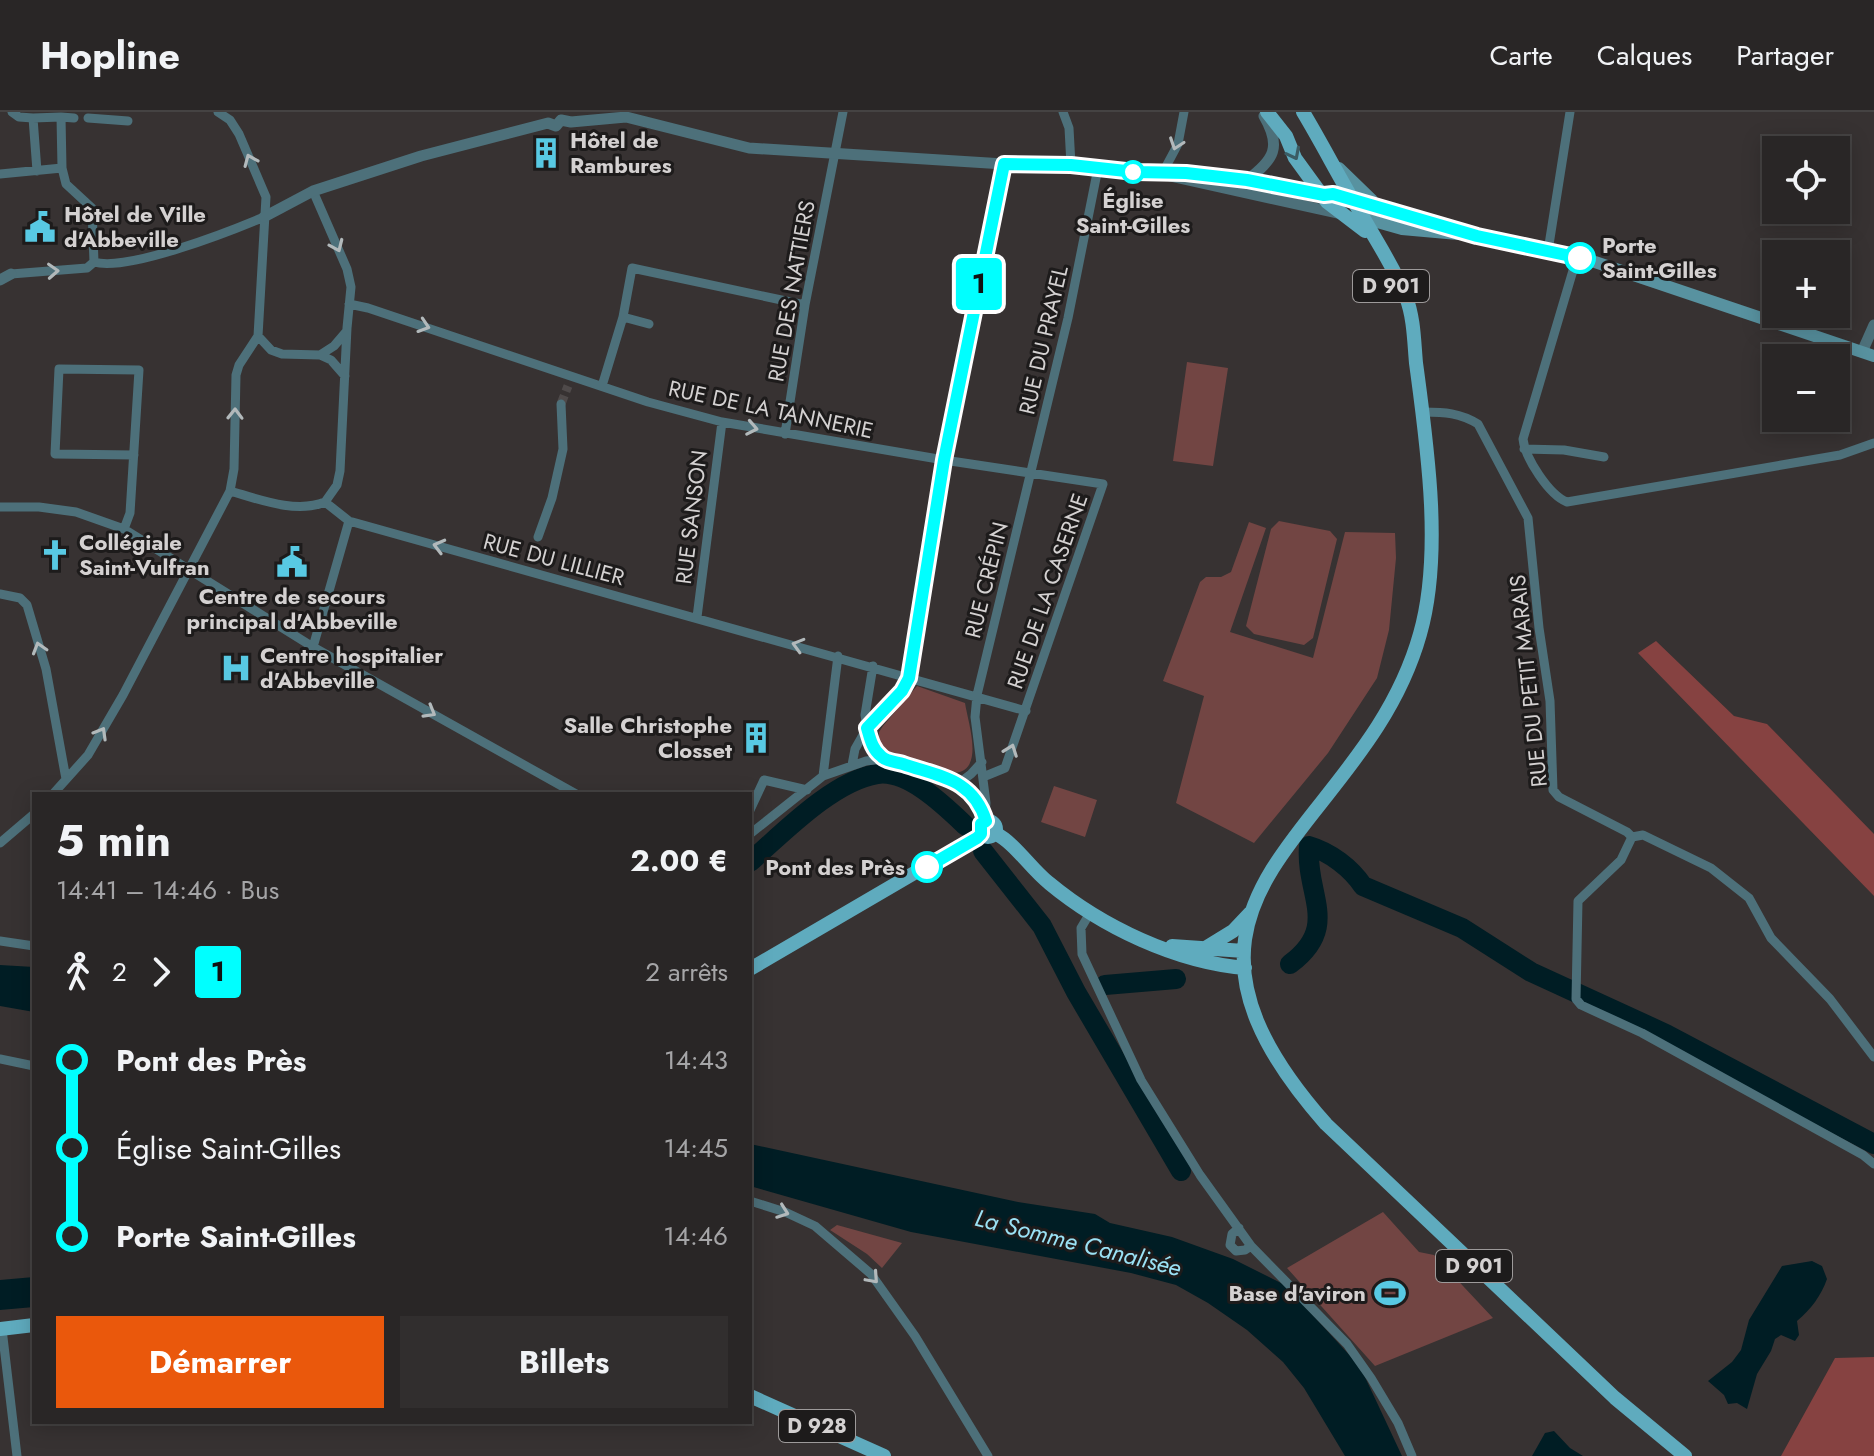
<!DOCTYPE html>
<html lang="fr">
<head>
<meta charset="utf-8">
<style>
	:root { --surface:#292626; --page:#312e2e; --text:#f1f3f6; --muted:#a5a5a7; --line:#454343; --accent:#ea580c }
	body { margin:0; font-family:Jost,sans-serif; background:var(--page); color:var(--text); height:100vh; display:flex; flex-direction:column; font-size:30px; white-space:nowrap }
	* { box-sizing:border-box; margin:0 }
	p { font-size:26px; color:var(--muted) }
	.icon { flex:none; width:44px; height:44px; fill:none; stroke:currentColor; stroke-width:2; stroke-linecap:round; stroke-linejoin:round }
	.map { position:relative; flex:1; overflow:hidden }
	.sheet { position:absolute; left:32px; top:680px; width:720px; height:632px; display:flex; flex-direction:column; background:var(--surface); border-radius:0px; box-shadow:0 4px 20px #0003,0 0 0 2px var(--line) }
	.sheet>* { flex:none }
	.badge { padding:0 16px; border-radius:6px; font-size:28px; line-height:52px }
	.fabs { position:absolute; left:1762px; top:24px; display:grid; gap:16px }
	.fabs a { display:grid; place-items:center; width:88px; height:88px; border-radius:0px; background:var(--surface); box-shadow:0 4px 20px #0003,0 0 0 2px var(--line); font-size:40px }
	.map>.badge { position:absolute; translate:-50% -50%; box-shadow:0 0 0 4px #fff }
	.legs { display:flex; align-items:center; gap:12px; height:88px; padding:0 24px; font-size:26px }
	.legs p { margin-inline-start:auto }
	.overview { display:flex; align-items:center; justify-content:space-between; height:136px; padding:0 24px }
	h1 { font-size:44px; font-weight:700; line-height:60px }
	.cta { display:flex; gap:16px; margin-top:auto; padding:16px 24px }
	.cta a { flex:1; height:92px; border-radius:0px; background:var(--accent); color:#fff; font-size:32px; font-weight:700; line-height:92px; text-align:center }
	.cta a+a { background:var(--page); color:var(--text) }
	ul { padding:0 24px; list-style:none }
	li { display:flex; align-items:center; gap:28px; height:88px; font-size:30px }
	li i { display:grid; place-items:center; width:12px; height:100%; margin:0 10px; background:currentColor }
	li i::after { content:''; width:20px; height:20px; margin:-10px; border:6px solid; border-radius:50%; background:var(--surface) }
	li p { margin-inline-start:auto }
	li:first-child i { background:linear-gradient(#0000 50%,currentColor 0) }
	li:last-child i { background:linear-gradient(currentColor 50%,#0000 0) }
	header { display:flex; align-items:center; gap:48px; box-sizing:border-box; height:112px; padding:0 40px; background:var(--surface); border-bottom:2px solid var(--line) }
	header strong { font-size:38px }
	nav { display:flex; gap:44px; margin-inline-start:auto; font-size:28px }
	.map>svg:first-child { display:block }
	.green { fill:#724543 }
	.forest { fill:#864241 }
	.water { fill:#001d24 }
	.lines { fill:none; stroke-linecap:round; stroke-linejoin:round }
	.river { stroke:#001d24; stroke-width:20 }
	.minor-tunnel { stroke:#4f4a4a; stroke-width:9; stroke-dasharray:9 4.5; stroke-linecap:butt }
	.minor { stroke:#4d707a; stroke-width:9 }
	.tertiary { stroke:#4d707a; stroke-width:11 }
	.secondary { stroke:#5892a0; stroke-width:12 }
	.primary { stroke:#5fabbe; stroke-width:14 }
	.oneway { stroke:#b2b9bb }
	.oneway2 { stroke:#3b5c64 }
	.line-1-casing { stroke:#fff; stroke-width:18 }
	.line-1 { stroke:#0ff; stroke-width:12 }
	.stop-1-dot { fill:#fff; stroke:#0ff; stroke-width:4 }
	.labels { text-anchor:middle; stroke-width:6; stroke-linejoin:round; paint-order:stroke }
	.shield { fill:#1d1b1b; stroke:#9d9a9a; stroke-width:2 }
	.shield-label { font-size:20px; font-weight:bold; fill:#d4d1d1 }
	.poi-label { font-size:22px; font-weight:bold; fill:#d4d1d1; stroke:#1d1b1b; text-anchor:start }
	.stop-label { font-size:22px; font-weight:bold; fill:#d4d1d1; stroke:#1d1b1b }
	.street-label { font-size:22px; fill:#d4d1d1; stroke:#1d1b1b }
	.water-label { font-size:24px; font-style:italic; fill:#9be2f5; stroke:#1d1b1b }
</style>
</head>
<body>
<header>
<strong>Hopline</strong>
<nav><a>Carte</a><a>Calques</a><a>Partager</a></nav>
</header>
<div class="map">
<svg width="1874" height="1344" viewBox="0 0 1874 1344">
	<rect width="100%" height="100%" fill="#373232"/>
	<path class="green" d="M1187,250L1228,256L1213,354L1173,349Z
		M1279,409L1330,419L1337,427L1313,526L1304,533L1254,522L1246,514L1271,417Z
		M1249,410L1266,416L1230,520L1313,546L1345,420L1395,421L1396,446L1389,518L1377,566L1328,641L1254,731L1176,691L1204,584L1163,569L1200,470L1206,465H1221L1231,460Z
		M917,574L965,591C968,611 985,658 955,661L885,638L879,630V620L883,614Z
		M1054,674L1097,688L1085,725L1041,710Z
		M1383,1100L1419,1140L1434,1143L1493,1206L1375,1254L1287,1156Z
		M837,1113L902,1131L882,1156L867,1142L830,1118Z"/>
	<path class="forest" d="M1656,529L1734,604L1767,612L1874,722V784L1638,541Z
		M1874,1245V1344H1781L1835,1246Z"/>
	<path class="water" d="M0,853L34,855V900L0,894Z
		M750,1032L1018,1090L1095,1102L1110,1111L1172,1125L1233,1147L1285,1173L1353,1247L1364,1263L1402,1344H1345L1304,1276L1283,1250L1247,1218L1208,1191L1176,1173L1131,1161L911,1120L750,1074Z
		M1812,1149L1822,1154L1827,1167C1821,1184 1811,1197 1797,1209L1799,1223L1795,1229L1781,1223L1775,1227L1771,1239L1757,1262L1747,1297L1737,1291L1728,1292L1724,1283L1708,1269L1732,1250L1741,1238L1749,1208L1782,1154Z
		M34,1165V1195L0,1198V1168Z
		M1554,1319L1570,1336L1583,1344H1532L1545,1321Z"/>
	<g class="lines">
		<path class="river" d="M983,739L1042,814L1076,880L1181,1059
			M750,750C783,721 833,669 877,662C908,657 946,695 966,714
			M1290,852C1341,814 1305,783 1309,734C1330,740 1351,756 1363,774L1462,816L1531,860L1666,922L1874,1032
			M1105,873L1176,867"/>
		<path class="minor-tunnel" d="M561,292L568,274"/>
		<path class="minor" d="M12,0L19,5L33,6
			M1063,0L1069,16L1071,53
			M61,5L74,6
			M88,6L128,9
			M37,59L33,6L61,5L62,56L66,72L92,96L94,150
			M0,62L62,56
			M1162,62L1178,32L1184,0
			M313,79L347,157L351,175L347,216L340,359L337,373L325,390
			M1548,139L1570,0
			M1577,145L1523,327C1525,346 1549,383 1567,390L1840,343L1874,331
			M11,162L87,156L94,150C127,160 231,119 264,105
			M349,192L368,196L648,290L722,310L944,348L1103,372L1005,656L983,665
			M623,205L649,212
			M258,224L271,238L282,242L320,243L331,248L345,264
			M320,243L334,234L346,220
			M602,274L623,205L632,156L805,193
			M1424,300C1444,300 1460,301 1478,312L1528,406L1539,516L1550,589L1553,678L1559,685L1627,720L1632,725
			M785,322L805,193L843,0
			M1524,337L1564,338L1604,345
			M230,379C258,387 296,402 325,390L349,409L1026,599
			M0,395H39L76,400L124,417L313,535L576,682
			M124,417L130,401L139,258L59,257L55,342L134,343
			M538,425L552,386L563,337L561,292
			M0,482L20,486L27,493L46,557L66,667
			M697,505L722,310
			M313,535L349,409
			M883,647L873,634L867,616L902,579L909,566L944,348L1004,52
			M852,653L855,637L867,616L865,603L873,554
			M823,664L838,544
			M959,671L971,662L982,650
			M53,682L88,643L123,583L230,379L234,357L236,263L239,253L258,224L266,85L239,22L230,8L218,0
			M750,698L764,668L807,678
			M985,703L986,691L975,605L977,583L1068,206L1098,56
			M750,722L823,664L866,649L883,647L966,674L976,685L984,702
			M1632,725L1621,748L1578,789L1576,887L1581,893L1642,921L1863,1043L1874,1052
			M1632,725L1643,723L1711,756L1749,786L1771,826L1830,887L1874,945
			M0,731L34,702
			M1090,801L1081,816L1082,842L1141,968L1200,1063L1251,1134L1347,1232L1371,1266L1398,1311L1412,1344
			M0,829L34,834
			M0,947L34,954
			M750,1089L785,1100L815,1114L871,1162L915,1224L988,1344
			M1239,1116L1232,1122L1230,1133L1236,1139L1245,1138L1251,1134
			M2,1217L17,1344"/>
		<path class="tertiary" d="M561,8L571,10L626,5L749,36L1004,52L1071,53L1135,60L1186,61L1247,68L1354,87
			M1170,64L1337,101
			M1247,68C1274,48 1282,35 1264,4
			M264,105L313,79L421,44L548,11L556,14L561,8
			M0,168L11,162
			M1862,240L1874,213"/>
		<path class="secondary" d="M1339,56L1372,88
			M1354,87L1477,124L1595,150L1874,244
			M1363,106L1402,117L1458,122"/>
		<path class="primary" d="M1267,0L1286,24L1295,46L1327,90L1365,119
			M1303,0C1324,35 1342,71 1363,105C1378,132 1395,157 1406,185C1414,206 1414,229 1416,251C1427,333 1443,442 1420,522C1363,725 1118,777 1326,1012L1615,1286L1685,1344
			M980 717a8 8 0 1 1 16 0a8 8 0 1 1-16 0Z
			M995,721C1016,732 1030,756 1049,771C1102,815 1176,850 1245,856
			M1172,834L1244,839
			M1207,835L1233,819L1250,801
			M750,857L981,722
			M0,1217L34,1213
			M750,1284L884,1344"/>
	</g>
	<defs><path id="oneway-chevron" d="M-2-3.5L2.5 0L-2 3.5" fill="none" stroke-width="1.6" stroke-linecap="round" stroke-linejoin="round" transform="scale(2)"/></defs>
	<g class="oneway">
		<use href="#oneway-chevron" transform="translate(1176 32) rotate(109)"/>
		<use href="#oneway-chevron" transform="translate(250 48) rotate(-113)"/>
		<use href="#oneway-chevron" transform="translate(337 134) rotate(66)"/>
		<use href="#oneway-chevron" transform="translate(53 159) rotate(-3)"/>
		<use href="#oneway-chevron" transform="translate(424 214) rotate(18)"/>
		<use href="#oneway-chevron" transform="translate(235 302) rotate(-89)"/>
		<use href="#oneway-chevron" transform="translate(752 316) rotate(11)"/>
		<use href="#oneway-chevron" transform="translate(439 434) rotate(-165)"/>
		<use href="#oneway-chevron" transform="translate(798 533) rotate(-164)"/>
		<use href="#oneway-chevron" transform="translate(39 536) rotate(-107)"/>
		<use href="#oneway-chevron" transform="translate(430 600) rotate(30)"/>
		<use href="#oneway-chevron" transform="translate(101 621) rotate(-60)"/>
		<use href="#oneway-chevron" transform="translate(1011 638) rotate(-70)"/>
		<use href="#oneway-chevron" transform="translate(783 1100) rotate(20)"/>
		<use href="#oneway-chevron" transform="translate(873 1166) rotate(48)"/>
	</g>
	<use class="oneway2" href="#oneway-chevron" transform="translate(1294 42) rotate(63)"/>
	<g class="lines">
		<defs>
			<path id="line-1" d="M927,755L977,726L981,722V712L986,709C973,667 941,665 903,652C896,650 885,649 881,644C872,637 870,626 867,616L902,579L909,566L944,348L1004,52L1071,53L1135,60L1186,61L1247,68L1324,83L1333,82L1477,124L1580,146"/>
		</defs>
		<use href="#line-1" class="line-1-casing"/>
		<use href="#line-1" class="line-1"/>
	</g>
	<defs>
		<symbol id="building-bare" viewBox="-9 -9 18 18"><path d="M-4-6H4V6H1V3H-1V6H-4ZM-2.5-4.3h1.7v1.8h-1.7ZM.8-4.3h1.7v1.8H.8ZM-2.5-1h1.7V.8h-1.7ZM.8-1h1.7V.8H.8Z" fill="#58c9e3" stroke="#1d1b1b" stroke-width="2.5" paint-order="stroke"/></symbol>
		<symbol id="civic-bare" viewBox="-9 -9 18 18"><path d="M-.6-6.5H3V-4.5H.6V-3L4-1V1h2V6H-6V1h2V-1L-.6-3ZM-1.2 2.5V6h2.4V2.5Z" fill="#58c9e3" stroke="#1d1b1b" stroke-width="2.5" paint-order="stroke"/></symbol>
		<symbol id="church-bare" viewBox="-9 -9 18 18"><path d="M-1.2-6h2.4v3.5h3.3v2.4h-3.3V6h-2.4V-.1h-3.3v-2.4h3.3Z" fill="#58c9e3" stroke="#1d1b1b" stroke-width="2.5" paint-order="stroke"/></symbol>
		<symbol id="hospital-bare" viewBox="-9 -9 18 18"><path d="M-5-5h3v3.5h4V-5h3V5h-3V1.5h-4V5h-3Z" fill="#58c9e3" stroke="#1d1b1b" stroke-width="2.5" paint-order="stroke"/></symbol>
		<symbol id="stadium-bare" viewBox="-9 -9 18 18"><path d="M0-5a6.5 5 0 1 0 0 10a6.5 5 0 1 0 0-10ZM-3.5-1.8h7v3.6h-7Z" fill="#58c9e3" stroke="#1d1b1b" stroke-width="2.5" paint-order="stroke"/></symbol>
	</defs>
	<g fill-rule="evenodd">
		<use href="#building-bare" x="524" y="19" width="44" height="44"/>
		<use href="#civic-bare" x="18" y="93" width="44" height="44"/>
		<use href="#church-bare" x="33" y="421" width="44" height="44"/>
		<use href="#civic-bare" x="270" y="428" width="44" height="44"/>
		<use href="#hospital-bare" x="214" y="534" width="44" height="44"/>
		<use href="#building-bare" x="734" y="604" width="44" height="44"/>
		<use href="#stadium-bare" x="1368" y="1159" width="44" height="44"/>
	</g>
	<g class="stop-1-dot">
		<circle cx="1133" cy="60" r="10"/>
		<circle cx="1580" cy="146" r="14"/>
		<circle cx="927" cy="755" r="14"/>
	</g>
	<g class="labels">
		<g class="shield">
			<rect x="1353" y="158" width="76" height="32" rx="6"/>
			<rect x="1436" y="1138" width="76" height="32" rx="6"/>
			<rect x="779" y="1298" width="76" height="32" rx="6"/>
		</g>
		<g class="shield-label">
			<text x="1391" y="181">D 901</text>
			<text x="1474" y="1161">D 901</text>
			<text x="817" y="1321">D 928</text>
		</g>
		<g class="poi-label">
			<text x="570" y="36">Hôtel de<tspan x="570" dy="25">Rambures</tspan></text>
			<text x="64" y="110">Hôtel de Ville<tspan x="64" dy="25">d'Abbeville</tspan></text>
			<text x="79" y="438">Collégiale<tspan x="79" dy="25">Saint-Vulfran</tspan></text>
			<text x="292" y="492" text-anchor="middle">Centre de secours<tspan x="292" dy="25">principal d'Abbeville</tspan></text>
			<text x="260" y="551">Centre hospitalier<tspan x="260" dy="25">d'Abbeville</tspan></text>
			<text x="732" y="621" text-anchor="end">Salle Christophe<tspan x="732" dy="25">Closset</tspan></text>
			<text x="1366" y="1189" text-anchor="end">Base d'aviron</text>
		</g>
		<g class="stop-label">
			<text x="1133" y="96">Église<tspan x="1133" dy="25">Saint-Gilles</tspan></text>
			<text x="1602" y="141" text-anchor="start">Porte<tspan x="1602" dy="25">Saint-Gilles</tspan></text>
			<text x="905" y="763" text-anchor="end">Pont des Près</text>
		</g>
		<g class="street-label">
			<text transform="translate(791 179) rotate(-80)" y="8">RUE DES NATTIERS</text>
			<text transform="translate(1043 228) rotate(-77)" y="8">RUE DU PRAYEL</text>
			<text transform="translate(771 297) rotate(12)" y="8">RUE DE LA TANNERIE</text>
			<text transform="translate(691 405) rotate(-83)" y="8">RUE SANSON</text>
			<text transform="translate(554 447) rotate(15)" y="8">RUE DU LILLIER</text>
			<text transform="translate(986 468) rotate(-76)" y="8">RUE CRÉPIN</text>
			<text transform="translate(1047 479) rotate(-71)" y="8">RUE DE LA CASERNE</text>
			<text transform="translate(1528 569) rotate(-96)" y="8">RUE DU PETIT MARAIS</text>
		</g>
		<g class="water-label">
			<text transform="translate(1078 1131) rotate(14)" y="8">La Somme Canalisée</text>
		</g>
	</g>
</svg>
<div class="fabs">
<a><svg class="icon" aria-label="locate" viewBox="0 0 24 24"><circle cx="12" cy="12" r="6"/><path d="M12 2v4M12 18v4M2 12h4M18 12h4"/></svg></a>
<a>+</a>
<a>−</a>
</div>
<b class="badge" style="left:979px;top:172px;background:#0ff;color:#111">1</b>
<section class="sheet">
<div class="overview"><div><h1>5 min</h1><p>14:41 – 14:46 · Bus</p></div><b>2.00 €</b></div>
<div class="legs"><svg class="icon" aria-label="walk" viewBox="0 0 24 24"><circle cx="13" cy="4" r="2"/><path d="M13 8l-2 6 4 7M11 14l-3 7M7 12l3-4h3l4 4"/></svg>2<svg class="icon" aria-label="forward" viewBox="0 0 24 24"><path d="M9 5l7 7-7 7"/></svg><b class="badge" style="background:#0ff;color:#111">1</b><p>2 arrêts</p></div>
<ul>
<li><i style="color:#0ff"></i><b>Pont des Près</b><p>14:43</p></li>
<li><i style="color:#0ff"></i><span>Église Saint-Gilles</span><p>14:45</p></li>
<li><i style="color:#0ff"></i><b>Porte Saint-Gilles</b><p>14:46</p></li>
</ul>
<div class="cta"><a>Démarrer</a><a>Billets</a></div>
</section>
</div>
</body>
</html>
